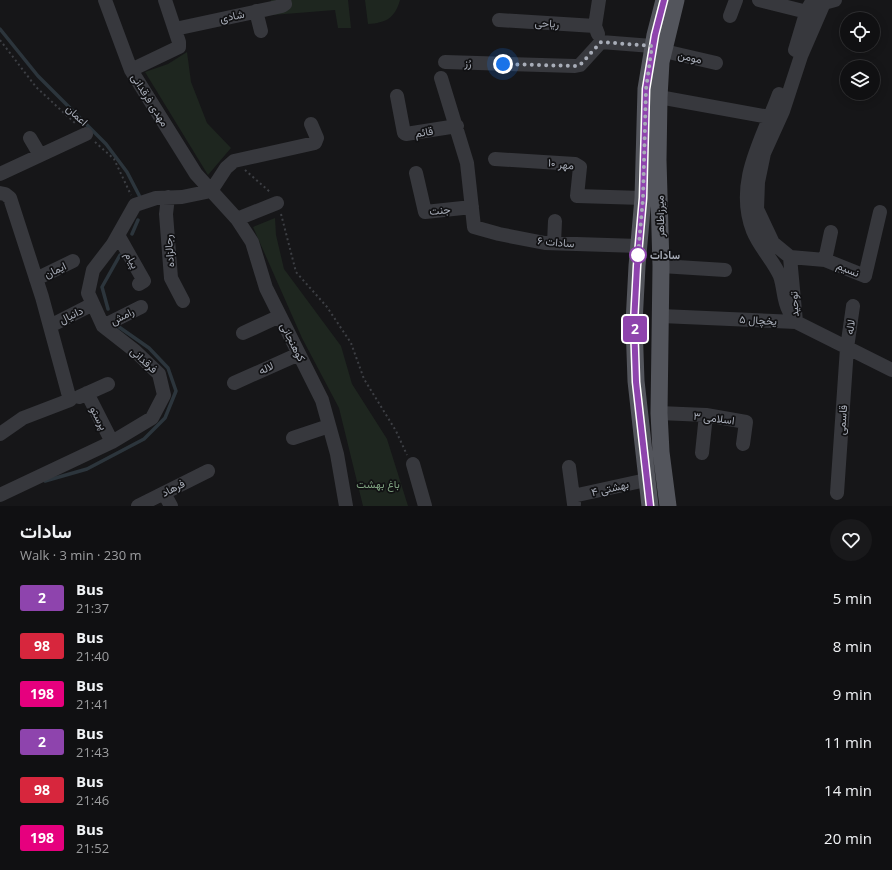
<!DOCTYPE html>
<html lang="en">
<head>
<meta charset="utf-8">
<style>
	:root { --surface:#101012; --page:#19191b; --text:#f1f3f6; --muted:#9c9d9f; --line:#303032 }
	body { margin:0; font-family:"Open Sans",Vazirmatn,sans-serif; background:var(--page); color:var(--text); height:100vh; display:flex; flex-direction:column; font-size:15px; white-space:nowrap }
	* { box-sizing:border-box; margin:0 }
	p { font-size:13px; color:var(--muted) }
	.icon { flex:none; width:22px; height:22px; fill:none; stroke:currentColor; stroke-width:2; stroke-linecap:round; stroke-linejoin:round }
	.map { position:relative; height:506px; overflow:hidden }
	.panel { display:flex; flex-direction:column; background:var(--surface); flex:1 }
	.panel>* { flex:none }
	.badge { padding:0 8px; border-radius:3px; font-size:14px; line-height:26px }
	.tools { position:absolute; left:840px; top:12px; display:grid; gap:8px }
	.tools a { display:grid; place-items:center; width:40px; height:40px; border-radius:50%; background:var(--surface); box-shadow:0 2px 10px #0003,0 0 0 1px var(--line); font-size:20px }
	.you { position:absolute; width:20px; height:20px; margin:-10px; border:3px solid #fff; border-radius:50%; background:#1a73e8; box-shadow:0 0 0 6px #1a73e833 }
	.map>.badge { position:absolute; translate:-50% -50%; box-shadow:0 0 0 2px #fff }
	.round { display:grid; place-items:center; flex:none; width:42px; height:42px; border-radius:21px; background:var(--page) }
	.summary { display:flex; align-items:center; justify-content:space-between; height:68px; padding:0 20px }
	h1 { font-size:19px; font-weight:700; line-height:30px }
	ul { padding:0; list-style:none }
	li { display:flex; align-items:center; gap:12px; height:48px; padding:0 20px }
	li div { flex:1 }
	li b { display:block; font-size:15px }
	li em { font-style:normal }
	li .badge { min-width:44px; font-weight:700; text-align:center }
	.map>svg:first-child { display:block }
	.green { fill:#1e261f }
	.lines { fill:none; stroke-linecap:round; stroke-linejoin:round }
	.stream { stroke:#2c353c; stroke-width:3.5 }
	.path { stroke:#3d3f44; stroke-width:2; stroke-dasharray:2 3; stroke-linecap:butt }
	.minor { stroke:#37383d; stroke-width:14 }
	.major { stroke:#53555c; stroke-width:17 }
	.line-casing { stroke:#fff; stroke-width:9 }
	.line { stroke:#8e44ad; stroke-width:6 }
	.walk { stroke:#a8adb8; stroke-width:4; stroke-dasharray:0 7.2 }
	.stop-dot { fill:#fff; stroke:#8e44ad; stroke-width:2 }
	.labels { text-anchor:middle; stroke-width:3.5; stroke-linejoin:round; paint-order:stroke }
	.street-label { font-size:11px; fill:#a8adb8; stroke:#111113 }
	.stop-label { font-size:11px; font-weight:bold; fill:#a8adb8; stroke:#111113; text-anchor:start }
	.park-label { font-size:11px; fill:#7fa381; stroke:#111113 }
</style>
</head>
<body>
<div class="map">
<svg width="892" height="506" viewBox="0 0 892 506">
	<rect width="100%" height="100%" fill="#161618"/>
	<path class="green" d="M271,0H348L351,28H338L335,10L272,15Z
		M365,0H400C395,18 386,23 368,24Z
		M187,52L191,82L207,123L231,148L208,175L145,72L168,64Z
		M275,218L276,235L284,269L341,346L352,384L387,439L408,506H363L339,408L302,338L253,227Z"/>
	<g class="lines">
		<path class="stream" d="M0,29L38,76L106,144L127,172L140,197
			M132,234L138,220
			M108,309L102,287L120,255
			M45,481L87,469L144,439L165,418L176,391L168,368L149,348L119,327"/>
		<path class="path" d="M0,40L36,87L77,125
			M95,142L114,159L131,195
			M245,170L270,192
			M281,214L296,272L327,307L351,343L364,379L396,431L407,455"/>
		<path class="minor" d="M105,0L131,70L196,174L237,219L252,242L266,288L322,400L337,454L346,506
			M759,0L815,14
			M256,11L261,31
			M730,16L736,0
			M499,20L595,26
			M175,29L282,6L285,4L284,0
			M598,34L595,26L599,0
			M601,42L652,46
			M795,50L807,10L813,0
			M664,51L716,63
			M445,62L575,66L580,65L601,42
			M131,70L179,47V42L165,0
			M441,78L467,163L474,227L499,234L545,243L639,246
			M779,94C763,138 734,182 753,231C760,248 773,260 780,276C784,287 783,300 789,311
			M397,96L404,133L406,134L457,126
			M659,97L769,117L778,121
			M30,138L40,155
			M495,159L575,164L580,167L577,196L643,198
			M416,173L425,212L472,207
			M0,174L86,134
			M0,193L5,194L10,198L42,297L70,400L23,418L0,434
			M168,197L166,214L171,278L183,301
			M237,219L277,203
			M118,235L144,281L139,284
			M554,243L555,221
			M790,257L825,260L865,276L880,212
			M825,260L831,232
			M661,266L725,270
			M36,279L73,261
			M661,316L796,322L892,370
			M796,322L790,257L773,243L757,209L758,182L764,153L783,111L801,56L824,3L835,0
			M50,326L93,304
			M103,326L141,307
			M243,333L280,316
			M234,383L299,354
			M87,393L112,442
			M79,397L108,384
			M659,413L706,415L746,422L743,444
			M293,438L329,426
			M702,453L706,415
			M413,464L425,506
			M569,467L574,504
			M164,493L171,506
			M837,493L847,348L853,306
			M0,495L112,442L152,418L164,395L159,374L135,351L103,326L88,293L93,270L113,244L135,205L156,198L182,197L211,191L226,168L234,161L315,143L317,138L311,124
			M573,496L646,480
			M138,506L208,471"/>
		<path class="major" d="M650,506L636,381L634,323L637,266L643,198L646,89L655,35L664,0
			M668,506L661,452L659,413L661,266L658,160L659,97L661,62L676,0"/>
	</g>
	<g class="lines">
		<defs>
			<path id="line" d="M650,506L636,382L634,323L637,266L643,198L646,89L655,35L664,0"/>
		</defs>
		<use href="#line" class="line-casing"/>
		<use href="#line" class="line"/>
		<path class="walk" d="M503,64L575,66L580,65L601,42L652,46L646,89L643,198L638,255"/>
	</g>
	<circle class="stop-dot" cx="638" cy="255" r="8"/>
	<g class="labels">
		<g class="street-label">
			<text transform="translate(232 16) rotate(-12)" y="4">شادی</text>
			<text transform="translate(547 23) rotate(4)" y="4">ریاحی</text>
			<text transform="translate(690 57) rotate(13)" y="4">مومن</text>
			<text transform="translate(468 63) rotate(2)" y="4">رُز</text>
			<text transform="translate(150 100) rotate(58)" y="4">مهدی فرقدانی</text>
			<text transform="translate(77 115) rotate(43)" y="4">اعمان</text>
			<text transform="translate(424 132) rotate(-10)" y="4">قائم</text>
			<text transform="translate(561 164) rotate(7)" y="4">مهر ۱۰</text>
			<text transform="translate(440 210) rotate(-5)" y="4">جنت</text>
			<text transform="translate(660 216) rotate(-91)" y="4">میرزاطاهر</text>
			<text transform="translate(556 242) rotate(5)" y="4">سادات ۶</text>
			<text transform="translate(169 251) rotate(-94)" y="4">رجالزاده</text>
			<text transform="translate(132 260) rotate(61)" y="4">پیام</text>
			<text transform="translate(848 269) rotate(22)" y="4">نسیم</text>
			<text transform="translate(55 270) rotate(-26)" y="4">ایمان</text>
			<text transform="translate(794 304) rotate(-93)" y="4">توحید</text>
			<text transform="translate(71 315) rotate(-26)" y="4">دانیال</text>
			<text transform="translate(122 316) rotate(-27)" y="4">رامش</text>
			<text transform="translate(758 320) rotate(3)" y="4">یخچال ۵</text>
			<text transform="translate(850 327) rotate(-82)" y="4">لاله</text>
			<text transform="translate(293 342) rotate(63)" y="4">کوهنجانی</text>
			<text transform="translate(144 360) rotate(43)" y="4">فرقدانی</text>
			<text transform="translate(266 368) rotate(-24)" y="4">لاله</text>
			<text transform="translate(99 418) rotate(63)" y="4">پرستو</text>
			<text transform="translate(714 418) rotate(7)" y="4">اسلامی ۳</text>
			<text transform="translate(842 420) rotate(-86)" y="4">قاسمی</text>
			<text transform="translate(173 488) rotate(-27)" y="4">فرهاد</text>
			<text transform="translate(610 488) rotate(-13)" y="4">بهشتی ۴</text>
		</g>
		<g class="stop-label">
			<text x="650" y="259">سادات</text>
		</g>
		<g class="park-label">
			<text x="378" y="488">باغ بهشت</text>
		</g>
	</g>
</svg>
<div class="tools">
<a><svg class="icon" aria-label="locate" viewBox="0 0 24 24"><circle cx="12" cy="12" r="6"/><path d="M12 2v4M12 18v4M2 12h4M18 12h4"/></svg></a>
<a><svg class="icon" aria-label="layers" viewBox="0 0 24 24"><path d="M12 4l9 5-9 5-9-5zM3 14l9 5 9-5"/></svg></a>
</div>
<div class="you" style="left:503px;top:64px"></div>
<b class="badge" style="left:635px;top:329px;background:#8e44ad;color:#fff">2</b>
</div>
<section class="panel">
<div class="summary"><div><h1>سادات</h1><p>Walk · 3 min · 230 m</p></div><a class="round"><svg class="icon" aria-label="heart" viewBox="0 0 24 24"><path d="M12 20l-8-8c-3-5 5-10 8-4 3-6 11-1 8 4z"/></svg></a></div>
<ul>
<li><span class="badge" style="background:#8e44ad;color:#fff">2</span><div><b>Bus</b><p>21:37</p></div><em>5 min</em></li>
<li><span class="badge" style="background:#d7263d;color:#fff">98</span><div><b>Bus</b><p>21:40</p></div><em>8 min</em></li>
<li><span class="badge" style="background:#e6007e;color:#fff">198</span><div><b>Bus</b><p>21:41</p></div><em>9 min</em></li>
<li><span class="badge" style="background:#8e44ad;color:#fff">2</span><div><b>Bus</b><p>21:43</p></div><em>11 min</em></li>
<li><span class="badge" style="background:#d7263d;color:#fff">98</span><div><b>Bus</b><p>21:46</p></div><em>14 min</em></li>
<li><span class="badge" style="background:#e6007e;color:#fff">198</span><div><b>Bus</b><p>21:52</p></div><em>20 min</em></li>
</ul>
</section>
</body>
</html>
